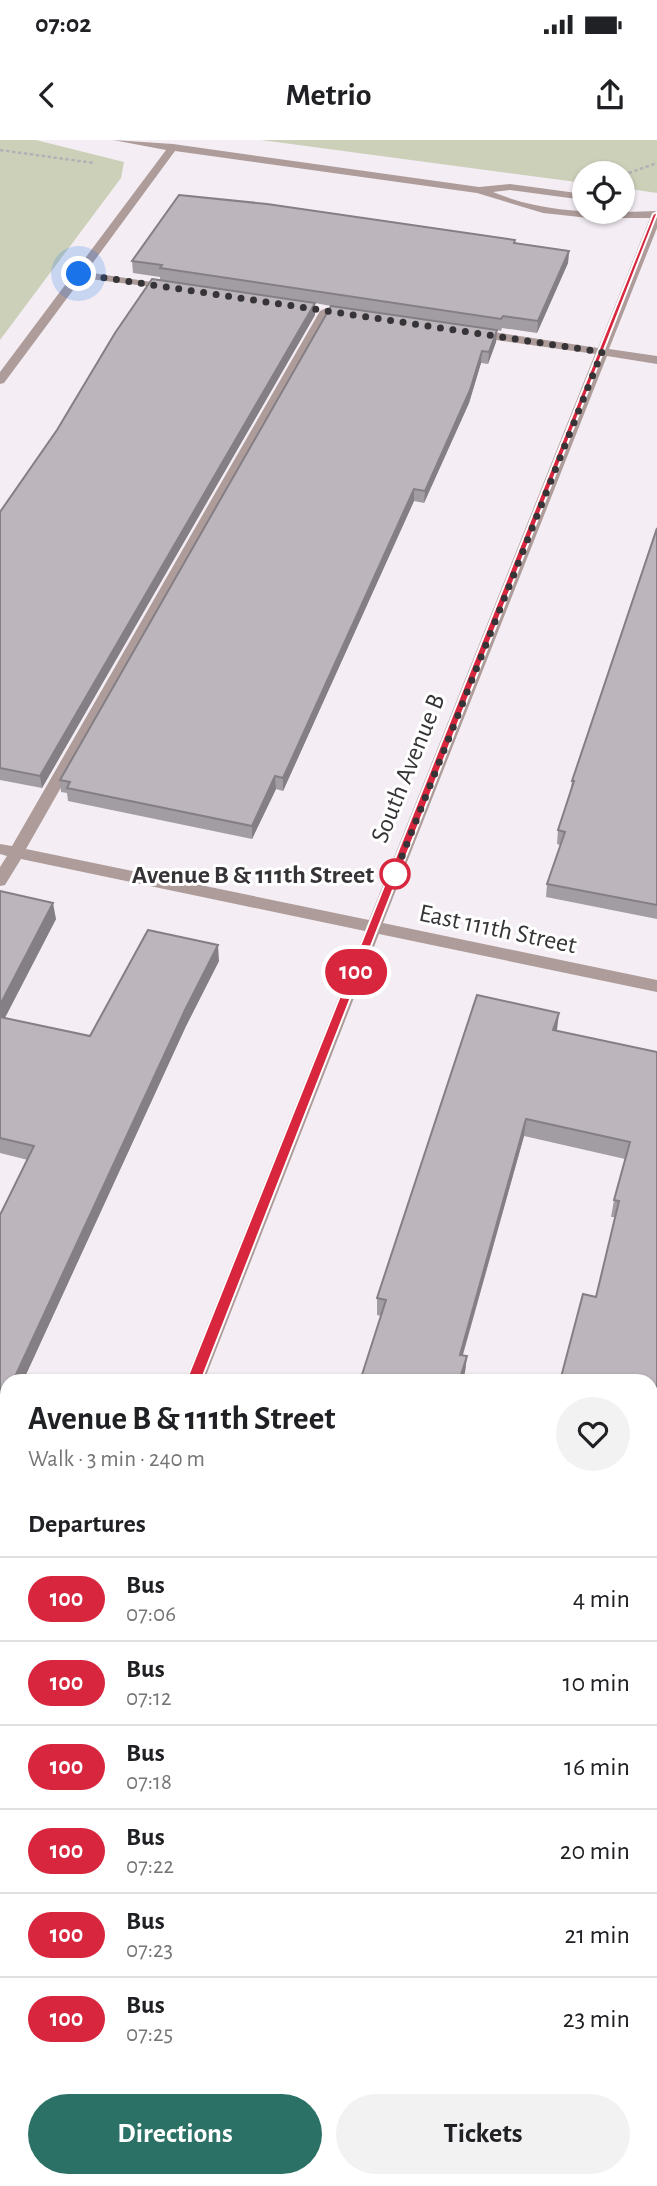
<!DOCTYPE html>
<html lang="en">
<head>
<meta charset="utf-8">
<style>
	:root { --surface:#fff; --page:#f2f2f2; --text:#202124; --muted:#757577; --line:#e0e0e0; --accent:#2b7166 }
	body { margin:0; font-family:"Alegreya Sans",sans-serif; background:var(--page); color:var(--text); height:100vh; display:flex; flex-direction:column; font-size:26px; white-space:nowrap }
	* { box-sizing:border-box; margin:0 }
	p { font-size:23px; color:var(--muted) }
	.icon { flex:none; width:38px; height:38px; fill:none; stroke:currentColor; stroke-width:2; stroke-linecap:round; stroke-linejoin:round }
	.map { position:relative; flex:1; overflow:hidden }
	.panel { position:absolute; left:0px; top:1234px; width:658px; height:814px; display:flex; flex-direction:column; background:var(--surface); border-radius:21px 21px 0 0; box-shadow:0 2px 5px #0004 }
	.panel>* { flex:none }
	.badge { padding:0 14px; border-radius:23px; font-size:24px; line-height:46px }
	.controls { position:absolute; left:572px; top:21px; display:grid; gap:14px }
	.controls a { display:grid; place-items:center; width:63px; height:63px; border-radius:50%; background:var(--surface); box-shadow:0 2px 5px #0004; font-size:35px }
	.you { position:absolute; width:35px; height:35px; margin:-18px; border:5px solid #fff; border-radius:50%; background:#1a73e8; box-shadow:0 0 0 10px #1a73e833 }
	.map>.badge { position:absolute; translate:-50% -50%; box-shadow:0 0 0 4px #fff }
	h2 { padding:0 28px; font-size:26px; line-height:63px }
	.round { display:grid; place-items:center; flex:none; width:74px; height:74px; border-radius:37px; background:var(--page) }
	.overview { display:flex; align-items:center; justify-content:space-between; height:119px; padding:0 28px }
	h1 { font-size:33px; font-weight:700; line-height:52px }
	.cta { display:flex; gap:14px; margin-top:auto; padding:14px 28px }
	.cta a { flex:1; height:80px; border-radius:42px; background:var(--accent); color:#fff; font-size:28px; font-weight:700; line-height:80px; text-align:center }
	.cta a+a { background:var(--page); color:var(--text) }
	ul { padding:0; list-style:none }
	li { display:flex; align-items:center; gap:21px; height:84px; padding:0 28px; border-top:2px solid var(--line) }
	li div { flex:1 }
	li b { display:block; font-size:26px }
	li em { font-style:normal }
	li .badge { min-width:77px; font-weight:700; text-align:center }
	.status { display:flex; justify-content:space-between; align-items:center; height:49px; padding:0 35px; background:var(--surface); direction:ltr }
	.status svg { height:19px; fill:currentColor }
	header { display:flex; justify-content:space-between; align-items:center; height:91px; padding:0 28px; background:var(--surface); font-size:32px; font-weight:700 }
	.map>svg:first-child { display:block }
	.green { fill:#ccd0b9 }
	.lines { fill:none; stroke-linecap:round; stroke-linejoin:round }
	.path { stroke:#b5b0b5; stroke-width:2.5; stroke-dasharray:3.5 2.5; stroke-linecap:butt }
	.minor { fill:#ae9c9a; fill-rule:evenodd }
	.wall { fill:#a29da2 }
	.shaded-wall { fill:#847f84 }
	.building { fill:#bcb6bc; stroke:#847f84; stroke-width:2 }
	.line { fill:#d7263d; stroke:#fff; stroke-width:2 }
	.walk { stroke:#373437; stroke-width:7; stroke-dasharray:0 12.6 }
	.stop-dot { fill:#fff; stroke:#d7263d; stroke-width:3.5 }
	.labels { text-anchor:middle; stroke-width:6; stroke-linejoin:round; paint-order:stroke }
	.street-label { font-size:26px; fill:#373437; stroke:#fff }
	.stop-label { font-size:26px; font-weight:bold; fill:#373437; stroke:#fff; text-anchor:end }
</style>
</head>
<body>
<div class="status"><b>07:02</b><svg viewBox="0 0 49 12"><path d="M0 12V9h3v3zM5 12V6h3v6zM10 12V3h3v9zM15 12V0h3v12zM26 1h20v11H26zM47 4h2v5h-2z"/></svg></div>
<header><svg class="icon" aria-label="back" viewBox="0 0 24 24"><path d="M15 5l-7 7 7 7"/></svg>Metrio<svg class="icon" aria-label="share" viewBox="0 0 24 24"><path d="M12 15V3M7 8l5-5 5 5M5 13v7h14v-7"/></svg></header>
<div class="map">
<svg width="657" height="2046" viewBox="0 0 657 2046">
	<rect width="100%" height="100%" fill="#f4eef4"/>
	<path class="green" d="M0,0H36L124,22L121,38L0,200Z
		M261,0H657V53L623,48V33H584V43Z"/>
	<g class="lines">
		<path class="path" d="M0,10L94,23
			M623,35L657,23"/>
		<path class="minor" d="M113,0L173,4L479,47L510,44L584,54V60L510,50L493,52C545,74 601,73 657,71V88L609,209L657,216V224L607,216L383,783L657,840V852L379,794L204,1241H185L365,791L21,719L5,745L0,746V727L7,716L0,714V704L12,706L320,171L326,168L332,171L26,709L369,780L595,214L474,197L468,193L474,189L598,208L650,78H589L543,73L477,53L175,11L86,132L172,145L178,148L176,150L82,138L4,243L0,244V232L166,10Z
			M657,1323V1366L651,1368V1326Z
			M7,1701V1738L0,1741V1704Z
			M489,2040H513L511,2046H487Z"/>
	</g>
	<path class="wall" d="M515,103L569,111L568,123L537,193L502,188L501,191L497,190L496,202L488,224L481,223L469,263L424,363L414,361L283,651L276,649L252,699L68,661L67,653L61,652L60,640L331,166L315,163V175L42,648L0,640V372L160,140V137L133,133L132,121Z
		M657,388V779L546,757L547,744L560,705L557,704L558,690L570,654L572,641Z
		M0,751L56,779L5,878L90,896L219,821L186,886L23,1241H7V1275L0,1291V1075L28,1020L0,1013Z
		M556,891L657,912L652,1328L651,1333V1241L596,1157L615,1077H611L614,1060L625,1019L524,996L463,1215L467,1216L465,1232L381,1176L377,1175V1158Z
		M651,1439L657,1441V1544L651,1542Z
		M657,1563V1936L651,1969V1594Z
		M330,2040H446L444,2046H330Z"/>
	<path class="shaded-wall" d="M569,111L568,123L537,193L538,181Z
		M315,163V175L42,648L40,636Z
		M497,190L496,202L488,224L489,212Z
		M482,211L481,223L469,263L424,363L425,351Z
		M414,349V361L283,651V638Z
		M275,636L276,649L252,699V686Z
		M53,763L56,779L0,887V865Z
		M218,805L219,821L186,886L23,1241H13L185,870Z
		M559,873L557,890L551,907L553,890Z
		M526,979L524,996L458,1231L460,1215Z
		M467,1216L465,1232L463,1241H459Z
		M7,1254V1275L0,1291V1269Z
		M5,1293L7,1301V1311L0,1327V1305Z
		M657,1308V1321L651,1324L652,1311Z
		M202,2040H207L205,2046H200Z"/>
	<path class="building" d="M179,55L267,64L515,100L514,103L569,111L538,181L503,176L501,179L160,128L162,125L132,121Z
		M152,139L315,163L40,636L0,628V372L57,290L115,193Z
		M331,166L497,190L489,212L482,211L470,250L425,351L414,349L283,638L275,636L252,686L67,648L70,642L60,640Z
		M657,388V765L547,744L565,692L558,690L574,641H572Z
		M0,751L53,763L0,865Z
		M148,790L218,805L185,870L13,1241H7V1254L0,1269V1075L34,1006L0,998V877L90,896Z
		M477,855L559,873L553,890L657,912V1308L652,1311V1328H651V1241H560L583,1154L596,1157L619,1061L614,1060L630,1002L526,979L460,1215L467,1216L459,1241H360L386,1160L377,1158Z
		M0,1292L5,1293L0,1305Z
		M651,1439L657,1441V1529L651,1527Z
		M657,1570V1936L651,1969V1601Z
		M79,2040H202L200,2046H77Z
		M341,2040H445L444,2046H349L350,2043Z
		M546,2040H638L637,2046H545Z"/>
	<path class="line" d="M657,72V74L201,1241L194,1247L189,1245L186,1241L653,74Z"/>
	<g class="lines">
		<path class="walk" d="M79,134L602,212L395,734"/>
	</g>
	<circle class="stop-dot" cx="395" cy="734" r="14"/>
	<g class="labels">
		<g class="street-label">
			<text transform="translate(407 628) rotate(-68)" y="9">South Avenue B</text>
			<text transform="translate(498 788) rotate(12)" y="9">East 111th Street</text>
		</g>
		<g class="stop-label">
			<text x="374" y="743">Avenue B &amp; 111th Street</text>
		</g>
	</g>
</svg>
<div class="controls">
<a><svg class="icon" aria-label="locate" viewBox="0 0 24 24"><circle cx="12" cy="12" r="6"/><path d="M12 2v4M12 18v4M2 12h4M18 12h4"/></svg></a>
</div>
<div class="you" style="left:79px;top:134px"></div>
<b class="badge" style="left:356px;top:832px;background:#d7263d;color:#fff">100</b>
<section class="panel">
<div class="overview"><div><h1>Avenue B &amp; 111th Street</h1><p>Walk · 3 min · 240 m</p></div><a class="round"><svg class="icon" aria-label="heart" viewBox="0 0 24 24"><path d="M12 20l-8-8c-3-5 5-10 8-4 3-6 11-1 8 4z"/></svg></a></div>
<h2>Departures</h2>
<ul>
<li><span class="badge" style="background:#d7263d;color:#fff">100</span><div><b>Bus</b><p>07:06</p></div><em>4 min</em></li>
<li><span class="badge" style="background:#d7263d;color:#fff">100</span><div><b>Bus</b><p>07:12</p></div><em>10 min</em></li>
<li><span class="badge" style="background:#d7263d;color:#fff">100</span><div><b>Bus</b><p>07:18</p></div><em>16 min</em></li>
<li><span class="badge" style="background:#d7263d;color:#fff">100</span><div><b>Bus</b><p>07:22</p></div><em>20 min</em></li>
<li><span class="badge" style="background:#d7263d;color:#fff">100</span><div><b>Bus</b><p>07:23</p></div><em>21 min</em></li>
<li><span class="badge" style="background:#d7263d;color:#fff">100</span><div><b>Bus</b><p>07:25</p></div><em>23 min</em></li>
</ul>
<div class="cta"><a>Directions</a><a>Tickets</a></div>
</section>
</div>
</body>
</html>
